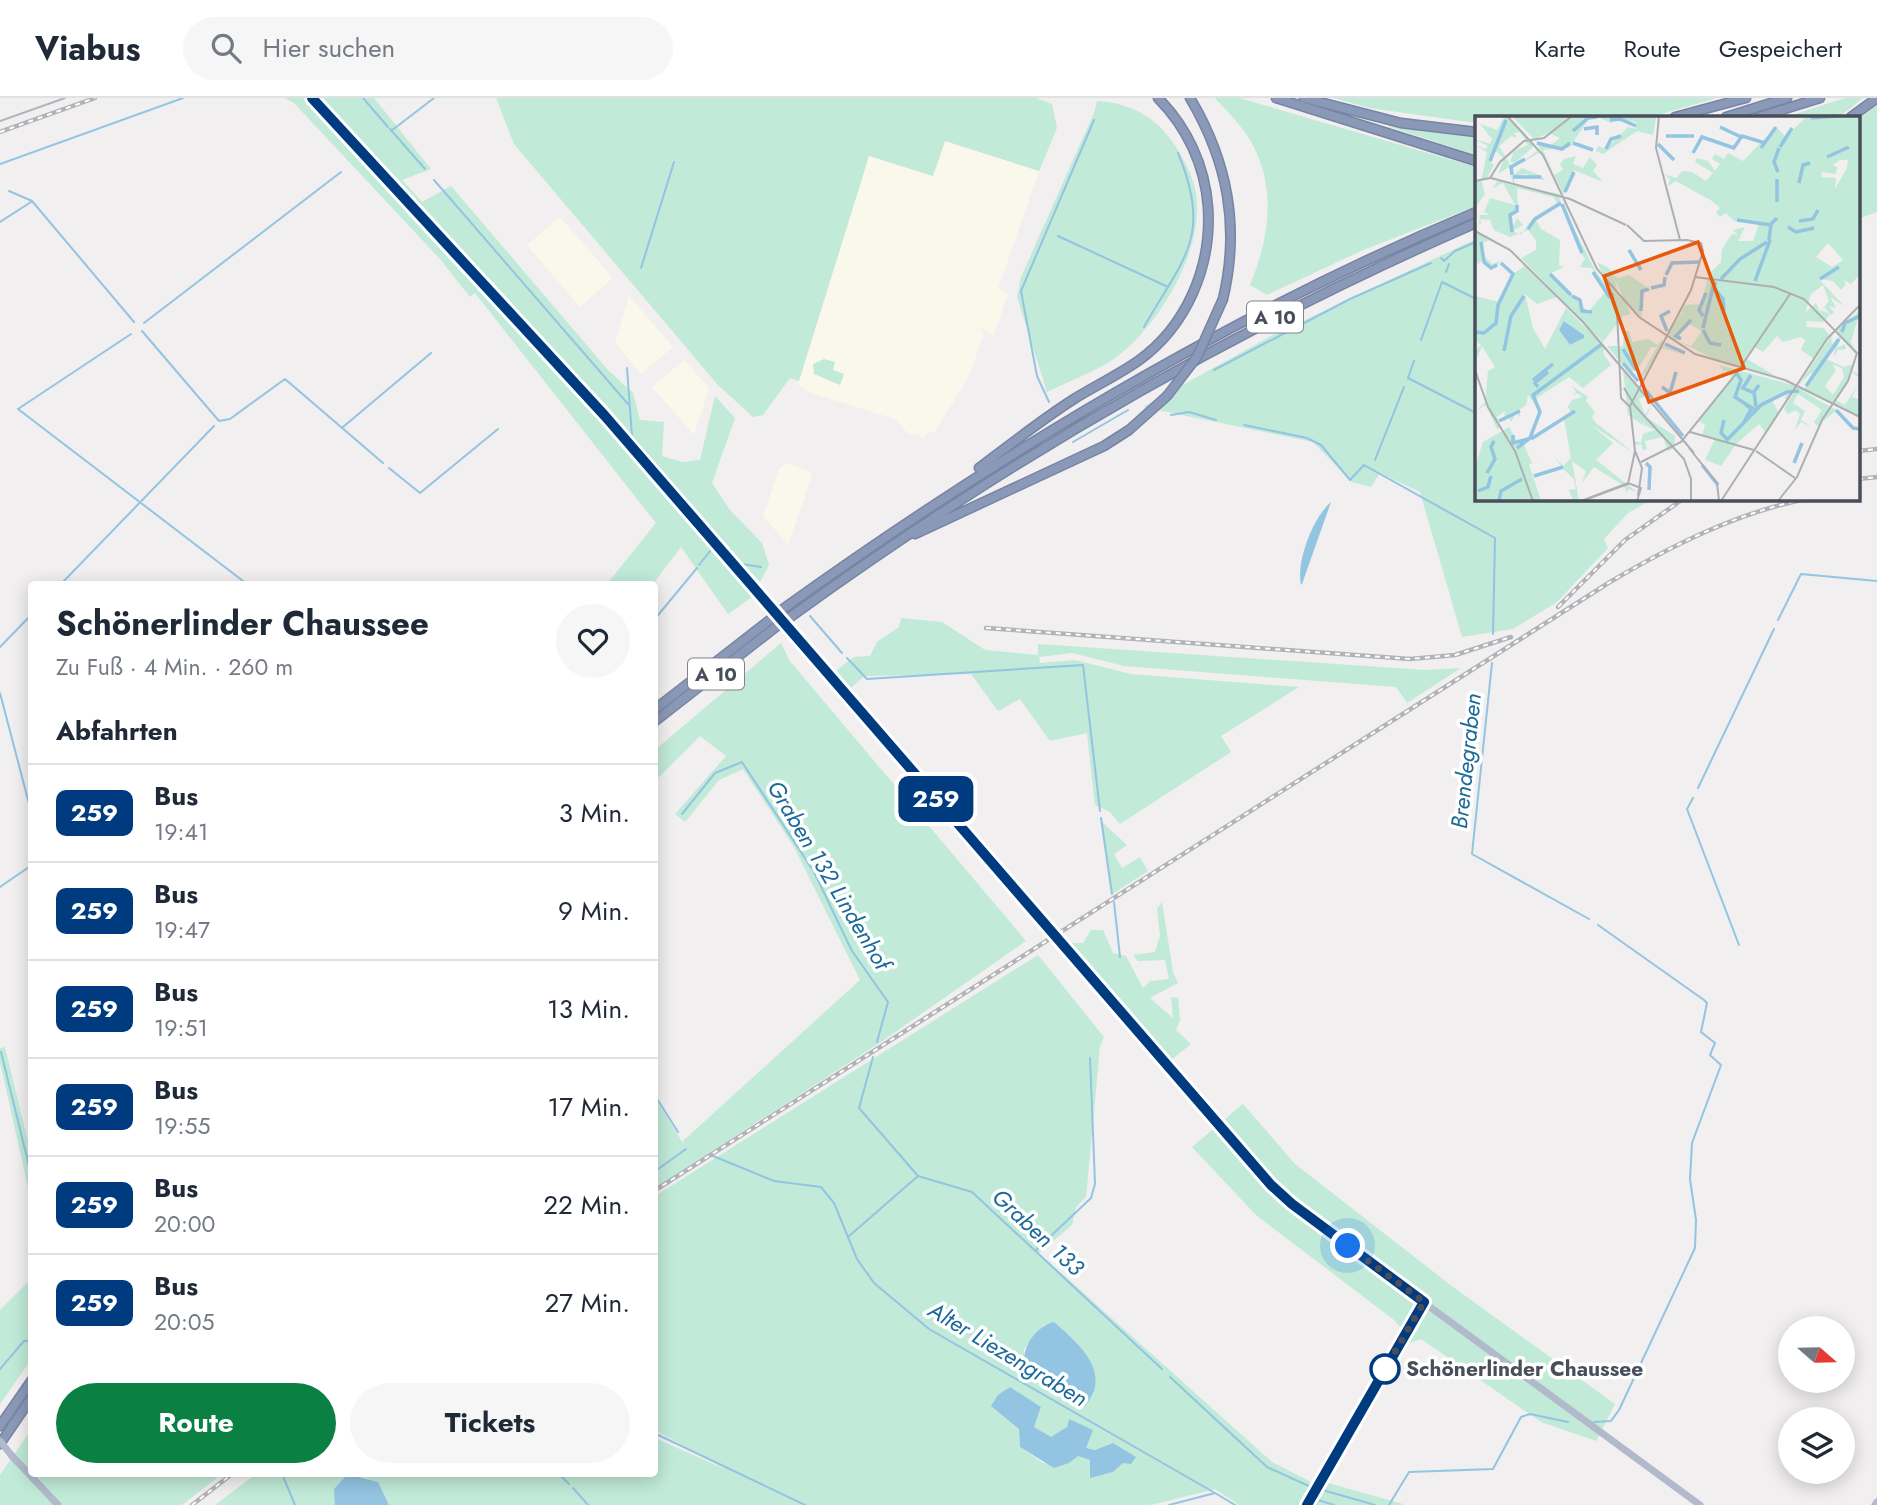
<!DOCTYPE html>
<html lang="de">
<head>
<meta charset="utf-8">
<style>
	:root { --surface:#fff; --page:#f6f6f7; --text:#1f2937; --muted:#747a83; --line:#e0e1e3; --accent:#0b8043 }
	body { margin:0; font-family:Jost,sans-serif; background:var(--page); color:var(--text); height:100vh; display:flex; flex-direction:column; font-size:26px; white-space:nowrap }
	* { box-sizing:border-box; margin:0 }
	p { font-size:23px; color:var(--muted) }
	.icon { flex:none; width:38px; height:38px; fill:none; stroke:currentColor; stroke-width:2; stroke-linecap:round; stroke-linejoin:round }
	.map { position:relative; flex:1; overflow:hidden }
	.drawer { position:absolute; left:28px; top:483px; width:630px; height:896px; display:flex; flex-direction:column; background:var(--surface); border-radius:7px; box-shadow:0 4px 18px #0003 }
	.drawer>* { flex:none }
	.badge { padding:0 14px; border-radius:10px; font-size:24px; line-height:46px }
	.needle { width:46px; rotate:110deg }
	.controls { position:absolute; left:1778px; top:1218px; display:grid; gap:14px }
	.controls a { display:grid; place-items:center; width:77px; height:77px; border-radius:50%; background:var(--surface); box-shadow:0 4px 18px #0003; font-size:35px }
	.you { position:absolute; width:35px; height:35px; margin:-18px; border:5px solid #fff; border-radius:50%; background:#1a73e8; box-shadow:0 0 0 10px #1a73e833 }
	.map>.badge { position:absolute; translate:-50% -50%; box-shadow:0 0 0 4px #fff }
	h2 { padding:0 28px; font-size:26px; line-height:63px }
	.round { display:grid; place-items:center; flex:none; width:74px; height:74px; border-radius:37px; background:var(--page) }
	.headline { display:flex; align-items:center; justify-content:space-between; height:119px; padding:0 28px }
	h1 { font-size:33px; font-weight:700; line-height:52px }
	.cta { display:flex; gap:14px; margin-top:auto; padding:14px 28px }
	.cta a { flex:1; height:80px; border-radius:42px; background:var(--accent); color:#fff; font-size:28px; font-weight:700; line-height:80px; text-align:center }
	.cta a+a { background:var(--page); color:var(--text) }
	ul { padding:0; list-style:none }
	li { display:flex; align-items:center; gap:21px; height:98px; padding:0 28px; border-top:2px solid var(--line) }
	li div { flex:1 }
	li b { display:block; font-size:26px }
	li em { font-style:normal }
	li .badge { min-width:77px; font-weight:700; text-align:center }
	header { display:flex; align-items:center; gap:42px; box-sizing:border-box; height:98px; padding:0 35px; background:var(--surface); border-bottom:2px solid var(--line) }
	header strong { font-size:33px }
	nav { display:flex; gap:38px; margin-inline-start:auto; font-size:24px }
	.search { width:490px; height:63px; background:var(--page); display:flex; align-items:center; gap:18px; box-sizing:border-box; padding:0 24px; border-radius:38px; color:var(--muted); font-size:26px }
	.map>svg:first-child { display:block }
	.commercial { fill:#faf8ea }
	.green { fill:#c1ead8; fill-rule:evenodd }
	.water { fill:#93c4e2 }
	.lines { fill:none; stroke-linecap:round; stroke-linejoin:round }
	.stream { stroke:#93c4e2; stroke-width:2 }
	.highway-casing { stroke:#7784a4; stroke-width:11 }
	.major { stroke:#b1b9ca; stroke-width:7 }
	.highway { stroke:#8b99b8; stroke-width:8 }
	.tram { stroke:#b1b3b8; stroke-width:2 }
	.rail-casing { stroke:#b1b3b8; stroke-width:4.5 }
	.rail { stroke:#fff; stroke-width:2; stroke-dasharray:5; stroke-linecap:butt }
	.highway-bridge-casing { stroke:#7784a4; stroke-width:11; stroke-linecap:butt }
	.major-bridge { stroke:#b1b9ca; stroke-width:7 }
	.highway-bridge { stroke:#8b99b8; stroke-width:8 }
	.line-casing { stroke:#fff; stroke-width:16 }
	.line { stroke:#003b80; stroke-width:10 }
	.walk { stroke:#494f5a; stroke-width:7; stroke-dasharray:0 12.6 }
	.stop-dot { fill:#fff; stroke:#003b80; stroke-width:3.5 }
	.labels { text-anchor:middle; stroke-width:7; stroke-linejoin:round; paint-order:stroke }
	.shield { fill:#fff; stroke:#80848c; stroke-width:2 }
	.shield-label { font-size:19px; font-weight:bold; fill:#494f5a }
	.stop-label { font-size:21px; font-weight:bold; fill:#494f5a; stroke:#fff; text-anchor:start }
	.water-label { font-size:23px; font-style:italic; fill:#1b6a9a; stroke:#fff }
	.inset-river { fill:none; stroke:#93c4e2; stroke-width:3.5 }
	.inset-road { fill:none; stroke:#aeafb3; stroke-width:2 }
	.view { fill:#e8590c; fill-opacity:0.15; stroke:#e8590c; stroke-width:3.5 }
	.inset-edge { fill:none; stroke:#494f5a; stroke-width:3.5 }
</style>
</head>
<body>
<header>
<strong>Viabus</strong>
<div class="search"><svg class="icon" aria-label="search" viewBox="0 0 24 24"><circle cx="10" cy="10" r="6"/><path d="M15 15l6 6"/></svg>Hier suchen</div>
<nav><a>Karte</a><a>Route</a><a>Gespeichert</a></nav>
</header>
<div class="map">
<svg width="1877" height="1407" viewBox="0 0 1877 1407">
	<rect width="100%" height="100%" fill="#f1efef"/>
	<path class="commercial" d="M945,43L1039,73L998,191L1008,195L994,238L979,229L984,236L968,280L934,335L929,333L923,340L917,335L909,337L895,321L808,294L798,286L869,58L933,78Z
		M560,119L613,180L580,209L527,147Z
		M629,198L673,249L641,276L615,245Z
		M684,262L709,290L694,337L652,289Z
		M786,365L809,373L812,378L788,447L763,418L779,371Z"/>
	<path class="green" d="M285,0H374L431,71L402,82L422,104L451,88L608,272L633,295L640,322L664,324L662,358L682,364L700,362L715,298L735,320L712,385L730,412L762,445L769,467L752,499L728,516L681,449L653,486H607L656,425L475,195L470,199L440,161L294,5Z
		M496,0H1036L1052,6L1057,30L1039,73L945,43L933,78L869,58L799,283L790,280L763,317L753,319L718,287L514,46Z
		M1215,0H1239L1476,69V108L1361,153L1267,197L1250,187C1270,139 1277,88 1250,42C1241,27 1227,13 1215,0Z
		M1334,0H1717L1661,16L1633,19H1476V25L1369,10Z
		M1845,0H1863L1839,19H1786Z
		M1097,3C1133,5 1159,21 1178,52C1188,69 1197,87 1197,107C1199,159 1159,226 1118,258C1098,273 1069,283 1047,294L1017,199L1021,179L1094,15Z
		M1877,6V114L1858,121V22Z
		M1387,28L1476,39V57Z
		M1476,141V401H1653L1628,415L1604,441L1608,450L1557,504L1513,531L1462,539L1420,394L1380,375L1371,389L1352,384L1313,344L1143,309L1269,239Z
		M824,261L835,264L833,272L844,276L840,287L814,276L813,266Z
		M901,520L942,524L985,552L1038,557V546L1425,572L1461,570L1407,605L1396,589L1124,568L1072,555L1039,559L1040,565L1075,562L1131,576L1299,589L1221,638L1231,654L1120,726L1110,714L1095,707L1087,635L1050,643L1020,601L998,613L971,576L864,578L850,591L837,578L838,571L854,559L870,558L877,544L899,529Z
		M781,545L789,562L1026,843L881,944L655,1090V1000L684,1047L683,1043L860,882L794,749L743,671L719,682L685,724L675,716L726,658L700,638L655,683V652Z
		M1101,723L1127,747L1114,756L1122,770L1140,759L1148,773L1111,797Z
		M1162,804L1173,874L1178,885L1150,900L1173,920L1171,899L1178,900L1180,922L1176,932L1191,946L1171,962L1069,845H1083L1091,832H1103L1113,855L1126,858L1143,890L1150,883L1169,881L1165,862L1138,863L1133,857L1155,854L1160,838L1157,811Z
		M1038,857L1104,939L1100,948L1086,1099L1076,1109L1072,1127L1039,1155L1272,1364L1313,1385L1301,1407H1239L1215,1391L1151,1407H389L378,1384L354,1376H654L655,1340L727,1372L655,1332V1098ZM1045,1226L1077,1307L1011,1268L1024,1263V1251ZM1009,1289L1041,1309L1034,1329L1051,1340L1067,1329L1069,1321L1085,1350L1095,1352L1113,1345L1123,1365L1113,1374L1090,1379V1362L1077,1357L1069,1365H1043L1020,1349L1019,1331L992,1308Z
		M5,949L31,1056V1103L0,964V950Z
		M1243,1006L1295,1066L1453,1189L1615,1306L1596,1343L1541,1324L1421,1241L1407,1246L1393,1243L1401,1230L1394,1222L1256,1117L1192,1049Z
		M31,1181V1262L0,1306V1212Z
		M31,1332L32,1376H222L182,1407H0V1377Z
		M256,1376H349L335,1395V1407H215Z
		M1328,1385L1403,1406V1407H1314Z"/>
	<path class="water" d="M1331,404L1302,486L1301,487C1296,464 1313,419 1331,404Z
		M1054,1224C1079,1246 1114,1275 1084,1309L1011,1268L1014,1263H1024C1024,1246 1037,1228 1054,1224Z
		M1010,1289L1041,1309L1034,1329L1051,1339L1067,1329L1069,1321L1093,1332L1086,1350L1095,1352L1113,1345L1136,1359L1131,1366L1123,1365L1113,1374L1090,1380V1362L1078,1358L1069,1365L1054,1370L1020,1349L1019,1331L991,1308L998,1297Z
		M348,1376L378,1384L389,1407H335L334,1391Z"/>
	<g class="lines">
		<path class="stream" d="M363,0L388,29
			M390,31L425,71
			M391,33L434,0
			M0,66L183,0
			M434,82L628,306
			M9,93L32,103L134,224
			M0,124L31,104
			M1058,138L1168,189
			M1441,160L1444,163L1455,153L1476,144
			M641,170L674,64
			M1446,174L1449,166
			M144,225L341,74
			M1144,229C1183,160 1213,139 1178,55
			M142,233L219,323L230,321L285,281L383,365
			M131,236L18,311L247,486
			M1421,242L1442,184L1476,201
			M1414,263L1408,280L1476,315
			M627,270L632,338L742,466L761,469
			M1214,272L1350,201L1431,165
			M1049,304L1037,278L1021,193L1094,22
			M1171,317L1189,314L1216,322
			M1244,327L1307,340L1321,347L1350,382L1364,367L1495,440L1493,536
			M343,329L431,255
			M1073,344L1128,312
			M1375,362L1404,289
			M389,370L420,395L498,331
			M699,467L711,452
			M61,486L214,328
			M810,518L842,555
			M654,522L697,470
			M1778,522L1801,476L1877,483
			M0,549L32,516
			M847,560L867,581L1083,567L1100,713
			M1492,565L1472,756L1589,821
			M0,595L32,717
			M1698,690L1774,531
			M1693,700L1687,711L1739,847
			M682,716L715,675L742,664L814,774L852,853L888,904L877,944
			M1101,720L1112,796
			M0,789L32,767
			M1114,804L1120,859
			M1,954L32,1080
			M873,959L859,1010L918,1078
			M654,996L678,1034
			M713,1058L774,1083L821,1089L834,1105L857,1161L874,1185L929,1231L1215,1395
			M654,1074L686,1051
			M848,1139L918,1078L972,1094L1162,1271
			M1036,1152L1091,1100L1095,1086L1090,960
			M0,1271L24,1243H32
			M1170,1279L1267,1369L1311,1389
			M1594,1324L1611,1323L1619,1312L1695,1150L1696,1122L1690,1081L1692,1045L1721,967L1710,957L1715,945L1701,934L1707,905L1704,902L1598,827
			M654,1335L805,1407
			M282,1376L295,1407
			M559,1376L569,1386
			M573,1390L588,1407
			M1319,1391L1375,1407
			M1169,1407L1215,1395L1235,1407
			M1316,1407L1318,1402L1334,1407
			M1389,1407L1409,1374L1493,1371L1521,1319L1530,1316L1568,1324"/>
		<defs>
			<path id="highway" d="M1190,0C1228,64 1240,129 1223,201
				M1276,0L1476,63
				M1304,0L1401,25L1476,34
				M1675,19L1746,0
				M1726,19L1787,0
				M1759,19L1820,0
				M1851,19L1877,0
				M979,370C1011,346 1041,322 1074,301C1095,288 1118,277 1138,263C1187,228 1212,168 1208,109C1205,68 1187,29 1158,0
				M915,436L1104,348L1129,332L1167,298
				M783,511C1000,355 1229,217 1476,114
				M789,520C1004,364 1232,231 1476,125
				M654,612L771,521
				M654,624L777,528
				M0,1328L32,1282
				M0,1346L32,1299"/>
		</defs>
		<use href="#highway" class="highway-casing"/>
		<path class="major" d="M312,0L605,318L1271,1087L1366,1162L1700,1407
			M12,1358L58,1407
			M1307,1407L1424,1204
			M1875,1407L1877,1404"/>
		<use href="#highway" class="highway"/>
		<path class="tram" d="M0,23L65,0"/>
		<defs>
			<path id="rail" d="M0,34L95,0
				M1858,353L1877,351
				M1858,381L1877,379
				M1558,509L1625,442L1683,401
				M986,530L1410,561L1455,557L1511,539
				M654,1093L1610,484C1671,448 1736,415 1806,401
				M192,1407L232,1376"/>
		</defs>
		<use href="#rail" class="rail-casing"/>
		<use href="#rail" class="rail"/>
		<defs>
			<path id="highway-bridge" d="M1167,298L1197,259L1223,201
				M771,521L783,511
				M777,528L789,520"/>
		</defs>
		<use href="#highway-bridge" class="highway-bridge-casing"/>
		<path class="major-bridge" d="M0,1343L12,1358"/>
		<use href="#highway-bridge" class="highway-bridge"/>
	</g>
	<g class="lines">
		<defs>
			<path id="line" d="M312,0L605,318L1271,1087L1292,1106L1424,1204L1307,1407"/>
		</defs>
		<use href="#line" class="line-casing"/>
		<use href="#line" class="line"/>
		<path class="walk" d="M1348,1148L1424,1204L1385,1271"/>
	</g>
	<circle class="stop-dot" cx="1385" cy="1271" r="14"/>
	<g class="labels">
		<g class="shield">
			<rect x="1247" y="203.5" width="56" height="31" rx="5"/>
			<rect x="688" y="560.5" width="56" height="31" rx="5"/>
		</g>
		<g class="shield-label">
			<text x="1275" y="226">A 10</text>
			<text x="716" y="583">A 10</text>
		</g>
		<g class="stop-label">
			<text x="1406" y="1278">Schönerlinder Chaussee</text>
		</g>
		<g class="water-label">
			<text transform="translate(1466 663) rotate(-84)" y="8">Brendegraben</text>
			<text transform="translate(829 777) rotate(59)" y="8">Graben 132 Lindenhof</text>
			<text transform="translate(1038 1134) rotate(43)" y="8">Graben 133</text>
			<text transform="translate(1008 1256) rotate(31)" y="8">Alter Liezengraben</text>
		</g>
	</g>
	<g transform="translate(1475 18)">
		<rect width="385" height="385" fill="#f1efef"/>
		<path d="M30,0L52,20L58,27L69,44L64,37L43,49L62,35L59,30L41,46H35L39,35L53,29L45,16L39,17L42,22L36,20L24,30L36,50L23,58L29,42L20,35L15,46L19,49L12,62L6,63L10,78L0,92V68L7,61L12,36L0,29L10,33L13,30L0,23L15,28L17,23L5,8L22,14ZM37,0H116L94,32L68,34L79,59L88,54L85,48L89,43L101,40L98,48L108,52L115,41L122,49L118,55L128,66L99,54L89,79L61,25L73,31L85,22L74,17L59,23ZM120,0L181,2L178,19L162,15L128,38L121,35L123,30L131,33L153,11L161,13V6L145,3L136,7ZM332,0H385V158L376,168L368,164L371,168L366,174L358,165L344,163L369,190L355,181L361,192L354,190L359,196L356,199L349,191L346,194L355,198L349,206L331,205L332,211L349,212L354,219L323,268L338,242L326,234L330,224L326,221L308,226L302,220L288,236L280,231L270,242L258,235L301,260L250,248L192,220L206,197L211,200L206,196L210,189L226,188L234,158L246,146L247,133L257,118L263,119L258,114L270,111L263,125H278L284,108L259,105L251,97L245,101L241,97L245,92L237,85L201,65L193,70L195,63L189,58L201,62L208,55L217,56L231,65L238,57L220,46L222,42L233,45L240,55L245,48L237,43L240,38L249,43L253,37L268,45L301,11L311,21ZM365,44H373L372,52L360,73L361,62L346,61L347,56L361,58L362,51L358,49ZM353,127L368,144L357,151L341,141ZM348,169L354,185L345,196L341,187L330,197L336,178ZM212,207L227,215L216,230L200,224L206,223L201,220ZM47,52L67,60L70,65L51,58L38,61L40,68L84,78L86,88L61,104L66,113L85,124L84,149L89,151L76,157L113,196L131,175L117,152L105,151L110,142L106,138L92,99L121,156L134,172L122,146L135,153L156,198L148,200L128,226L46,142L61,134V124L53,114L35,121L19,114L15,104L5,103L6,107L5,109L4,108L5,99H15L9,96L15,82L40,89L28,67L18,72L22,65L39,69L36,61ZM42,72L78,81L82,87L58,102L46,119L38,115L48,109L42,102L37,112L35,100L43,94ZM0,115L17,123L7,127L9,140L17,148L25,145L22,151H12L6,144L5,148L0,146ZM50,150L82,181L62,188L50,178L58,212L70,233L91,192L130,231L128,237L136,249L108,272L94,261L60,283L66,294L56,324L49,329L57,347L71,343L54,348L66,385H1L0,351L8,326L34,311L42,325L54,324L65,295L53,279L51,289L43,295L46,301L41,297L36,306L33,299L29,307L30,295L22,301L25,312L22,313L11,289L0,295L10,287L13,255L20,251L7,230L0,246V235L6,229L0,224V180L24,186L38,158ZM90,205L109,219L108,223L95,229L84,214ZM138,157L142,162L154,159L173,172L166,181L167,202L144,180ZM385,195L376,226L382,240L366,222L362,232L370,228L371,233L363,234L359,241L360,233L351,243L369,251L379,248L377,255L385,259L384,262L377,256L361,284L370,289L384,267L377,281L385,284V300L329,273L340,260L336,257L324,269L356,220L357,228L364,221L362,213ZM357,248L367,252L369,261L358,279L350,270L361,254ZM149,215H154L157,226L173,223L183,229L187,223L188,230L210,239L187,232L165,264L163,265L182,231H176L165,250L155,257L132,230H148ZM244,249L321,270L311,285L310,277L296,283L304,297L291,317L284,308L261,328L246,350L230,344L240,323L227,319L230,309L224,305L257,261L251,255L238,263L249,255ZM148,253L171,280L164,283L170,299L177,288L171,301L200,320L199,332L193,335L188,321L170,325L172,333L168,334L166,328L159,329V325L166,327L168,318L180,314L169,309V304L168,309L153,299ZM97,270L113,281L111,285L120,296L117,301L120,306L159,337L116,309L138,327L121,344L162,376L153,373L152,377L149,370L119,351L107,367L111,355L97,345L104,385H98L94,374L101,373L99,363L87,352L79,355L59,360L87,351L79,340L88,350L96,342L89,303L96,299L93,290L97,284L107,281L102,277L98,281L101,276ZM322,271L346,286L362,294L342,310L339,306L347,294L323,278L318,287L330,295L326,304L336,311L326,306L320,314L325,298L321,294L313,298L309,293Z" fill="#c1ead8" fill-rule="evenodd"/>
		<path d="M89,205L109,219V222L95,229L84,214Z" fill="#93c4e2"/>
		<path class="inset-river" d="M336,2L362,0M135,4L145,3L161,10M245,11L266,21M109,13L122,11V19M98,15L113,2L122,1M191,20H219M62,27L87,33L95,27M98,27L118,34M183,28L199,44M305,31L317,12M286,32L301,11M131,33L136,23L146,20M258,33L267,20L290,27M218,37L227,21L259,32M352,41L374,31M15,45L31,4M303,56L299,46L304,32M37,59L36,51L50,43M38,61H66M302,63V86M324,67L328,49L335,47M90,76L99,56M87,88L107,137M262,104L296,109M324,105L338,103L343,94M313,111L321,116L339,112M53,113L60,103L86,87M37,116L35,99L42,95V89M294,124L296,108L302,102M6,126L9,146L16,152L22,149M154,134L166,154M118,156L135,182M75,158L96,179M191,159L197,147L224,146M246,163L265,143L292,126M345,163L364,151M280,165L295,124M241,166L238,171L248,183L249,195M176,172L189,169L190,161M97,180L105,184L107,195L117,196M166,195L167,175L174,173M228,200L224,194L231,177M228,212L238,171M228,214L235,227L246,229M192,215L186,200L195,195M0,216L9,217L21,207L23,189L38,158L26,147M367,216L370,207L385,200M206,223L201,220L216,204M190,228L210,237M148,233L161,254M29,235L36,200L49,180M148,247L163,265M262,258L266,264L260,281L280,294M276,259L268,272L279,277M58,264L78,248M331,270L364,223M63,271L60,267L73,256M168,271L208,320M187,271L195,277L201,256M281,291L279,276L284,269M361,294L378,312L385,313M249,304L246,317L252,323M24,305L45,295M269,306L276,293L271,289M38,319V327L53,323M56,323L100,295M251,325L286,289L312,276L324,275M42,332L55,322L65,296L58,279L127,228M171,347L175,351L174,374M319,347L327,327M227,349L243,369M12,357L20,343L16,331L19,325M59,360L88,351M3,375L13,371L16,360M24,385L26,375L47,363"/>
		<path class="inset-road" d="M32,0L68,39L122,153L164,201L220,238L310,264L385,301M184,0L181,32L205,124M16,62L95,83L151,109M0,65L15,62L25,46L49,25L69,22L97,0M152,109L169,125L212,124L226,127L228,135L216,174L155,290L160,335L167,352L163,380M0,115L35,134L108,206L219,337M220,161L299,171L329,183L382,237L373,265L347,304L322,361L303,385M137,177L142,195L146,282L155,291M0,254L13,291L40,335L58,385M149,272L160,290L209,343L216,363V385M215,316L279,334M214,332L242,367L244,385M281,335L320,362M166,346L206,326L261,258L315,178M106,385L153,367L166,372L162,385M107,385L153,368L160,335M246,385L352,223L385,189"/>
		<path class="view" d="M223,126L269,252L174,286L129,160Z"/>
		<rect width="385" height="385" class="inset-edge"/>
	</g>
</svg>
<div class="controls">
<a><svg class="needle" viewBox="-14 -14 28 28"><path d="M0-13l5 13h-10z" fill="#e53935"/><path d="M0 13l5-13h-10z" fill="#747a83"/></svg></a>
<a><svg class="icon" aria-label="layers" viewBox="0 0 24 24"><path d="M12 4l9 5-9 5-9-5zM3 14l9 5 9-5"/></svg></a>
</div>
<div class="you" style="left:1348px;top:1148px"></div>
<b class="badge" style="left:936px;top:701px;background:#003b80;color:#fff">259</b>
<section class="drawer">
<div class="headline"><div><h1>Schönerlinder Chaussee</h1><p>Zu Fuß · 4 Min. · 260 m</p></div><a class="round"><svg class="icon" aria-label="heart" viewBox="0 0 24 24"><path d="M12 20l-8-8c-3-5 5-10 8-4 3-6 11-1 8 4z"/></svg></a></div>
<h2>Abfahrten</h2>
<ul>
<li><span class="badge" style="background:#003b80;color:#fff">259</span><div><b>Bus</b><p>19:41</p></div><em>3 Min.</em></li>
<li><span class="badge" style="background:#003b80;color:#fff">259</span><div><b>Bus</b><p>19:47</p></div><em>9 Min.</em></li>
<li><span class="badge" style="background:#003b80;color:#fff">259</span><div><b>Bus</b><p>19:51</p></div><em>13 Min.</em></li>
<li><span class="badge" style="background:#003b80;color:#fff">259</span><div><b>Bus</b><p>19:55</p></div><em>17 Min.</em></li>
<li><span class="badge" style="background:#003b80;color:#fff">259</span><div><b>Bus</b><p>20:00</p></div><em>22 Min.</em></li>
<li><span class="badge" style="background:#003b80;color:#fff">259</span><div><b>Bus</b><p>20:05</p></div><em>27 Min.</em></li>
</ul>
<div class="cta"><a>Route</a><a>Tickets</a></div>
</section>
</div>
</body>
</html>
